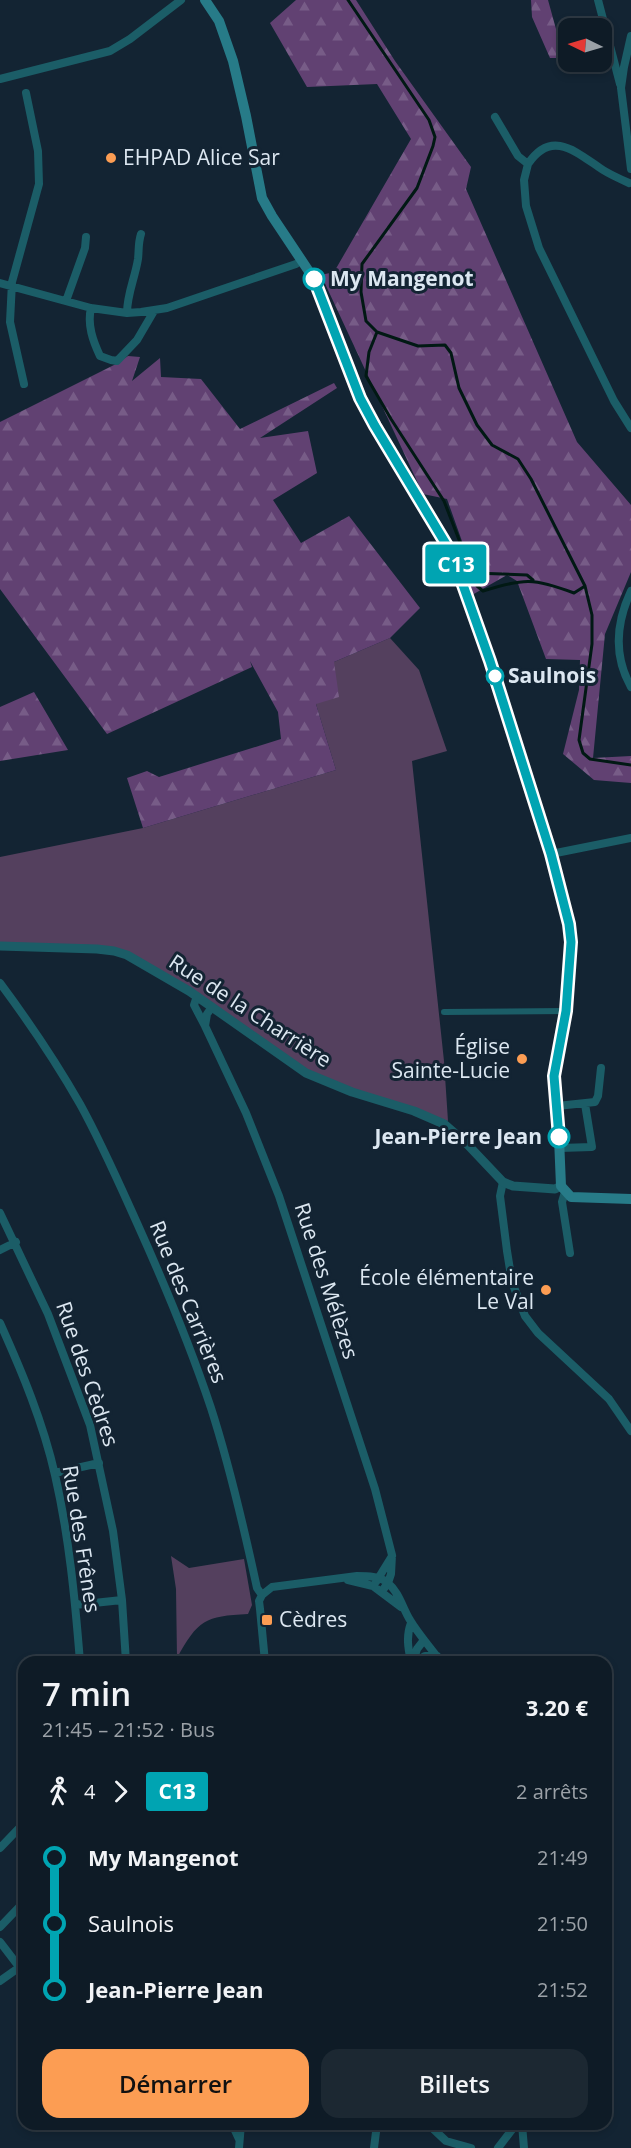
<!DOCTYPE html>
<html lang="fr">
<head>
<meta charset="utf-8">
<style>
	:root { --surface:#0e1b26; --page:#1c2832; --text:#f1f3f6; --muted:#9ba1a7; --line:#2e3943; --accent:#fc9d53 }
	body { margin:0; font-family:"Open Sans",sans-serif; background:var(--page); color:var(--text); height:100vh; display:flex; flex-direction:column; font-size:22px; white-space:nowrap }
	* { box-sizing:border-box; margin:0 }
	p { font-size:20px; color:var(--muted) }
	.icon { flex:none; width:33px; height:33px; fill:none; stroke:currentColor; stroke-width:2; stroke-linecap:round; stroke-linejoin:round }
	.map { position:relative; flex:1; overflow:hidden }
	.sheet { position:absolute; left:18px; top:1656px; width:594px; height:474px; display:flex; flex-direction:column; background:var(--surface); border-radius:18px; box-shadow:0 3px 9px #0003,0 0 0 2px var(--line) }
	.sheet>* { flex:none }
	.badge { padding:0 12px; border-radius:4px; font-size:21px; line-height:39px }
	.needle { width:39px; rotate:275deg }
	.controls { position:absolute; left:558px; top:18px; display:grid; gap:12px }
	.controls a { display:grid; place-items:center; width:54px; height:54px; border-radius:12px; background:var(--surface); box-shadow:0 3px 9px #0003,0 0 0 2px var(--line); font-size:30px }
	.map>.badge { position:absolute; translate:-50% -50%; box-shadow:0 0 0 3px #fff }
	.legs { display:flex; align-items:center; gap:9px; height:66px; padding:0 24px; font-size:20px }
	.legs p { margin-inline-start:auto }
	.overview { display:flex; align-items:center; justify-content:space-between; height:102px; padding:0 24px }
	h1 { font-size:33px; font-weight:600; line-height:45px }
	.action { display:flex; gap:12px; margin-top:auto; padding:12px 24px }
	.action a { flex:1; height:69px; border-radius:18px; background:var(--accent); color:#111; font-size:24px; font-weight:600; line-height:69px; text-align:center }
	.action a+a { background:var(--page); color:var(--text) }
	ul { padding:0 24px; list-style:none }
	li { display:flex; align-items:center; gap:21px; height:66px; font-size:22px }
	li i { display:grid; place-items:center; width:9px; height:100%; margin:0 8px; background:currentColor }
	li i::after { content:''; width:15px; height:15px; margin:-8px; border:4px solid; border-radius:50%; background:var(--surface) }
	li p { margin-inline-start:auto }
	li:first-child i { background:linear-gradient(#0000 50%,currentColor 0) }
	li:last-child i { background:linear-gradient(currentColor 50%,#0000 0) }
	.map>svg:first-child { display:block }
	.grass { fill:#54405e }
	.forest { fill:url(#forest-firs) }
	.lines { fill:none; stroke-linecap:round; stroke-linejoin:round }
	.stream { stroke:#011914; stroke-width:3 }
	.pedestrian { stroke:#1b5d67; stroke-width:6 }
	.minor { stroke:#1b5d67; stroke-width:8 }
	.tertiary { stroke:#1b5d67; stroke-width:9 }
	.secondary { stroke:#277b88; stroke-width:10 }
	.line-1-casing { stroke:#fff; stroke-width:14 }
	.line-1 { stroke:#00a4b2; stroke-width:9 }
	.poi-dot { fill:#fc9d53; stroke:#132433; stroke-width:2 }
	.stop-1-dot { fill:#fff; stroke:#00a4b2; stroke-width:3 }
	.labels { text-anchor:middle; stroke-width:6; stroke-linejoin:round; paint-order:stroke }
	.poi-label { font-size:21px; fill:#dce7f1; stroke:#132433; text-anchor:start }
	.stop-label { font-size:21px; font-weight:bold; fill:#dce7f1; stroke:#132433; text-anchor:start }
	.street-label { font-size:21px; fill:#dce7f1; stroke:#132433 }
</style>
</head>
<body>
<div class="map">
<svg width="631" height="2148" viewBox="0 0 631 2148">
	<defs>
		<pattern id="forest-firs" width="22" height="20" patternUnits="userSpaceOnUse" patternTransform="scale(1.5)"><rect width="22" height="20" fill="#614172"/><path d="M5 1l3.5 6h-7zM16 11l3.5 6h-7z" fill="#775c87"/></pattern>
	</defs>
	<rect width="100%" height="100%" fill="#132433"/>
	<path class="grass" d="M390,638L419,670L447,751L412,761L444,1061L448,1121L320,1079L127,955L0,946V857L143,828L336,770L316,704L334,662Z
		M171,1556L189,1568L244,1559L252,1605L248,1614C205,1616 198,1620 177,1658L176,1589Z"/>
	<path class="forest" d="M296,0H356L395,61L471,167L466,189L577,442L631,505V572L605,634L593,758L631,756V783L594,780L563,754L579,690L580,660L546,659L517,581L507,575L472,595L459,560L463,544L447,499L423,494L321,275L334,272L411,139L377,84L307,87L270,23Z
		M531,0H548L564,58H550L532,17Z
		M128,356L140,357L132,381L160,358L161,377L201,379L240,429L334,383L337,388L260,438L308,431L317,473L273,500L301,543L349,516L420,608L390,638L334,662L339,697L316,704L336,770L143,828L127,778L147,771L159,777L281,739L278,712L250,661L252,667L107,734L0,589V422L116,364Z
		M34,692L68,750L0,761V707Z"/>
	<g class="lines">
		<path class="stream" d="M348,0L429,120L435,137L433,146L417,188L362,264L361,292L366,321L377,332L418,346L445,345L451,353L459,388L477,425L492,445L518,459L531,479L585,586L592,615V644L579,740L583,753L590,759L631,765
			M377,332L369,352L366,376L391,419L444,501L477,586L483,591C524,578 534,578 574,593L585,586
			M473,573L527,575L533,580"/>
		<path class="pedestrian" d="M444,1012L566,1011"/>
		<path class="minor" d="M598,0L620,84
			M631,36L624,67L621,88L631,169
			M0,79L110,51L130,39L181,0
			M495,117L518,156L528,164L524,180L526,206L539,248L614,401L631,428
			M528,164C552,128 577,153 603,170C611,175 620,179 629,183
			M0,283L91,308L127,313L141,312L167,308L296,264L302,260
			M66,301L85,248L86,237
			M91,308C87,325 93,341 100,356L111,360L117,361L137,340L154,311
			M127,313C127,294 135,278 138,259C139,251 138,243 141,234
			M24,384L10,322L12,282L39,184L38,151L26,93
			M631,591C616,623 613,655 631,687
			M551,854L631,838
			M0,983C29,1022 56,1062 80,1104C101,1142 119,1183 137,1223C164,1283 190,1345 211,1408C230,1467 244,1528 257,1588L262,1595
			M197,996L194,1005L205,1026L207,1014L212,1007
			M205,1026L246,1113L279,1196L375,1489L392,1555L391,1574L388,1583L382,1591
			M557,1106L595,1102L598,1096L601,1068
			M560,1148L592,1147L585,1104
			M503,1182L500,1196L507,1251L512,1282L525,1316L538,1333L609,1399L631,1431
			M565,1192L562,1202L570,1253
			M0,1213L48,1314L90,1425L113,1531L122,1600L126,1662
			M0,1250L16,1242
			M0,1323C22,1372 43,1422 55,1475C69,1536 75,1599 80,1662
			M55,1473L99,1463
			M348,1580L373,1586L401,1607
			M376,1582L392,1556
			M262,1595L272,1587L357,1576C367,1576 380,1576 388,1583C399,1592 403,1609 410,1620C419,1635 431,1648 441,1662
			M262,1595L259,1601L260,1609L265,1662
			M75,1605L122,1600
			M411,1623C406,1636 408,1648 411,1662
			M413,1662L417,1649L424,1640
			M415,1662L425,1656H437
			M0,1848L24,1823
			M0,1927L24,1902
			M0,1942L20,1968
			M0,1981L24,1964
			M232,2124L239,2139
			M428,2124L446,2141L471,2148
			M522,2124L524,2148
			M239,2148L241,2124
			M374,2148L377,2124
			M498,2148L514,2127L518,2124"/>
		<path class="tertiary" d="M0,946L97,949L114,951L127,955L189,991L306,1073L352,1092L414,1111L444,1124L467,1144L503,1182L513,1186L555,1189L561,1186"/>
		<path class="secondary" d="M205,0L219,21L233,61L246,116L262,198L272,216L314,279L350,372L375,426L452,554L490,661L549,846L565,904L571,941L566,1011L554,1076L559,1138L561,1186L571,1197L631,1199"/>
	</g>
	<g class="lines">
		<defs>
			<path id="line-1" d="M314,279L360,398L375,426L452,554L490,661L551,854L569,924L571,942L566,1011L554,1076L559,1137"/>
		</defs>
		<use href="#line-1" class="line-1-casing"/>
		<use href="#line-1" class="line-1"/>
	</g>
	<g class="poi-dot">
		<circle cx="111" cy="158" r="6"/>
		<circle cx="522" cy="1059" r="6"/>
		<circle cx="546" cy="1290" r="6"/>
		<rect x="261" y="1614" width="12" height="12" rx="3"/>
	</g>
	<g class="stop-1-dot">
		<circle cx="314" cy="279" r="10"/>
		<circle cx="495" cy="676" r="8"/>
		<circle cx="559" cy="1137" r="10"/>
	</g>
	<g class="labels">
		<g class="poi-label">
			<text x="123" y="165">EHPAD Alice Sar</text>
			<text x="510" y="1054" text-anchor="end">Église<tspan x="510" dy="24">Sainte-Lucie</tspan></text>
			<text x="534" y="1285" text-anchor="end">École élémentaire<tspan x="534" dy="24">Le Val</tspan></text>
			<text x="279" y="1627">Cèdres</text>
		</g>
		<g class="stop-label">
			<text x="330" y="286">My Mangenot</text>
			<text x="508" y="683">Saulnois</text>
			<text x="542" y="1144" text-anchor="end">Jean-Pierre Jean</text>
		</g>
		<g class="street-label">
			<text transform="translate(250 1011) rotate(33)" y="7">Rue de la Charrière</text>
			<text transform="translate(326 1281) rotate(72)" y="7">Rue des Mélèzes</text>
			<text transform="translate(188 1302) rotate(68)" y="7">Rue des Carrières</text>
			<text transform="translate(87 1374) rotate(71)" y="7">Rue des Cèdres</text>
			<text transform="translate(81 1539) rotate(81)" y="7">Rue des Frênes</text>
		</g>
	</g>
</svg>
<div class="controls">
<a><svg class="needle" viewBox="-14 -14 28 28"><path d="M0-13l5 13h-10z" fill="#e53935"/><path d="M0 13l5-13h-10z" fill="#9ba1a7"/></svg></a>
</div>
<b class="badge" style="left:456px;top:564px;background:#00a4b2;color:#fff">C13</b>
<section class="sheet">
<div class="overview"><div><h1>7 min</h1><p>21:45 – 21:52 · Bus</p></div><b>3.20 €</b></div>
<div class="legs"><svg class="icon" aria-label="walk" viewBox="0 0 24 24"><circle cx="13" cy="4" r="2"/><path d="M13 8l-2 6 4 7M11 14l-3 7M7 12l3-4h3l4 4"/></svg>4<svg class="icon" aria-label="forward" viewBox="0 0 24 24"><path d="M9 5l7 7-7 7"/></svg><b class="badge" style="background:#00a4b2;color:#fff">C13</b><p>2 arrêts</p></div>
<ul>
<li><i style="color:#00a4b2"></i><b>My Mangenot</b><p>21:49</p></li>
<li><i style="color:#00a4b2"></i><span>Saulnois</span><p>21:50</p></li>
<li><i style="color:#00a4b2"></i><b>Jean-Pierre Jean</b><p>21:52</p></li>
</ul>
<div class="action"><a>Démarrer</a><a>Billets</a></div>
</section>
</div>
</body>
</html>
